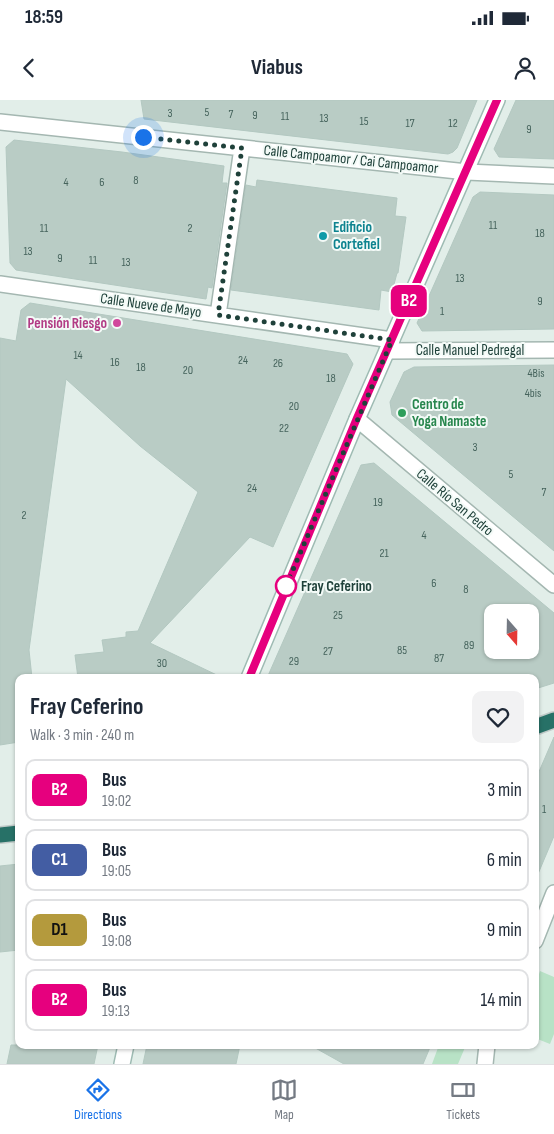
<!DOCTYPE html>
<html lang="en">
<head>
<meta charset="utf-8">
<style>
	:root { --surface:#fff; --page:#f2f2f3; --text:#1f2937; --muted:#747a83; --line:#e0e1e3; --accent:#1a73e8 }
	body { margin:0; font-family:"Sofia Sans Condensed",sans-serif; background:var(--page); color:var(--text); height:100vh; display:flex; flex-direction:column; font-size:19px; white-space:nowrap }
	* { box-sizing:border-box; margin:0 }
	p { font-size:16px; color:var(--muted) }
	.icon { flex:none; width:28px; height:28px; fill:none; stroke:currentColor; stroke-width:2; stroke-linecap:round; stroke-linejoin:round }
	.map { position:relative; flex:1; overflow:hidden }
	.details { position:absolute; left:15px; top:574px; width:524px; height:375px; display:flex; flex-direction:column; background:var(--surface); border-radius:10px; box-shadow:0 1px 4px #0004 }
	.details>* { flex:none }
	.badge { padding:0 10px; border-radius:8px; font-size:18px; line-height:32px }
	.needle { width:32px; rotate:160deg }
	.tools { position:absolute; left:484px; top:504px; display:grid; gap:10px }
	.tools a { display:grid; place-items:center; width:55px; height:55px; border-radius:10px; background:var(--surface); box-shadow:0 1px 4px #0004; font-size:25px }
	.you { position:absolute; width:25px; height:25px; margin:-12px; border:4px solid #fff; border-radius:50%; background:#1a73e8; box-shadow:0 0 0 8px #1a73e833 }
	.map>.badge { position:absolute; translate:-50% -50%; box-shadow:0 0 0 2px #fff }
	.round { display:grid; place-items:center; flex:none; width:52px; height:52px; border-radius:10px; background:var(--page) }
	.headline { display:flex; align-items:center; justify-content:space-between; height:85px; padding:0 15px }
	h1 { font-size:24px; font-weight:700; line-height:38px }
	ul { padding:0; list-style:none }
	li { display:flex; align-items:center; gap:15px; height:62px; margin:0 10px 8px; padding:0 5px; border:2px solid var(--line); border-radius:10px }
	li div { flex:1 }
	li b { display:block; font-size:19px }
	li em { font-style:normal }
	li .badge { min-width:55px; font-weight:700; text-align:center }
	.status { display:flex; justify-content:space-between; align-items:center; height:35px; padding:0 25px; background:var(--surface); direction:ltr }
	.status svg { height:14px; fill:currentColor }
	header { display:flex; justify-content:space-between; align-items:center; height:65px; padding:0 15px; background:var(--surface); font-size:22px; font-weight:700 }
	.tab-bar { display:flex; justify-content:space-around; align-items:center; height:70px; border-top:1px solid var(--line); background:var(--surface); font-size:14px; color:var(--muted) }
	.tab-bar a { display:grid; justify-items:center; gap:2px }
	.tab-bar .selected { color:var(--accent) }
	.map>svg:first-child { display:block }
	.green { fill:#b8e2c6 }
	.building { fill:#b9ccc5; stroke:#b3c8c1; fill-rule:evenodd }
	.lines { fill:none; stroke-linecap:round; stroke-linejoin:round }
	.street-casing { stroke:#a4b7b1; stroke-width:18 }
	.secondary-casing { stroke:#9ebbb3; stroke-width:18 }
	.highway-casing { stroke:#c0cac8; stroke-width:18 }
	.street { stroke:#fff; stroke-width:15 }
	.secondary { stroke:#fff; stroke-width:15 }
	.highway { stroke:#277167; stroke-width:15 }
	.line-casing { stroke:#fff; stroke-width:11 }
	.line { stroke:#e6007e; stroke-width:8 }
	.walk { stroke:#1f413a; stroke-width:5; stroke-dasharray:0 9 }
	.culture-dot { fill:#0f9aa8; stroke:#f3faf7; stroke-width:2 }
	.hotel-dot { fill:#d1479c; stroke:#f3faf7; stroke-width:2 }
	.leisure-dot { fill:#2e9e5b; stroke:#f3faf7; stroke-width:2 }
	.stop-dot { fill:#fff; stroke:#e6007e; stroke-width:2.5 }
	.labels { text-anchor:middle; stroke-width:4; stroke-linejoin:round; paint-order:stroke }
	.number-label { font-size:12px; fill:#46645d }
	.street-label { font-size:15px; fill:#1f413a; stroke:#f3faf7 }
	.culture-label { font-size:15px; font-weight:bold; fill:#0d838f; stroke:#f3faf7; text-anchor:start }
	.hotel-label { font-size:15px; font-weight:bold; fill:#b23c85; stroke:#f3faf7; text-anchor:end }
	.leisure-label { font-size:15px; font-weight:bold; fill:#27864d; stroke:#f3faf7; text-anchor:start }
	.stop-label { font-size:15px; font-weight:bold; fill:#1f413a; stroke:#f3faf7; text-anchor:start }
</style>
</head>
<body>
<div class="status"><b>18:59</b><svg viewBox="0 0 49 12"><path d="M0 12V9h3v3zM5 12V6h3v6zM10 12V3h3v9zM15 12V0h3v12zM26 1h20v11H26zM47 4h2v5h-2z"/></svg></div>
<header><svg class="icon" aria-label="back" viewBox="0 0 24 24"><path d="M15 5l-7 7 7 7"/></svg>Viabus<svg class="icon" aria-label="person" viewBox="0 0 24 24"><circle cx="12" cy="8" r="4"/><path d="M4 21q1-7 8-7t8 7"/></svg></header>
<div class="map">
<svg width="554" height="964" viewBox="0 0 554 964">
	<rect width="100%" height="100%" fill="#e2eee9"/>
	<path class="green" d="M540,871L554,877V934L550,944L535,938V910L537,906C532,895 536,883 540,871Z
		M439,945H466L458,964H432Z"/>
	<path class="building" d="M141,0H477L457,48L453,52L448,54L144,19Z
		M516,0H554V59L499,57L494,49Z
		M14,40L122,52L224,66L222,83H227L212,188L208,187L206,199L16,170L10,163L6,47Z
		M257,80L397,98L395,116L406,117L398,173H397L392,192L381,190L379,210L231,190L246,85L256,87Z
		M480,92L554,95V229L422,231L417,223L473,97Z
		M30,203L347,254L353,264L273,447L250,437L150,543L223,578H78L75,555L104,552L102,540L126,537V532L138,531L198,392L140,346L66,279L29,550L32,578H19V642L0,645V238L16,241L21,210Z
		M554,265V451L392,315L390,302L404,272L414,267Z
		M374,363L554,513V583L535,589V578H267L361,365ZM492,512H530V550H492Z
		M554,637V736L535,781V681Z
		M19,764V850L0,852V766Z
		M11,945H98L94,964H7Z
		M147,945H240L236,964H143Z
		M310,945H431L423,964H344Z"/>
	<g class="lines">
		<defs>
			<path id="street" d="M0,22L467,72L554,76
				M0,184L392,240
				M218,215L242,48
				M387,251L554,250
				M357,319L554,485
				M535,841L554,793
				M485,964L487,945"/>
			<path id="secondary" d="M249,578L357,319L497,0
				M122,964L126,945"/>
			<path id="highway" d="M535,627L554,620
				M0,735L19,733"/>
		</defs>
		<use href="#street" class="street-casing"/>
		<use href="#secondary" class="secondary-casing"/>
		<use href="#highway" class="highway-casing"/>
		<use href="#street" class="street"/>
		<use href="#secondary" class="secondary"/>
		<use href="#highway" class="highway"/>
	</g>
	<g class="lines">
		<defs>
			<path id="line" d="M249,578L357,318L497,0"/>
		</defs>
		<use href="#line" class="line-casing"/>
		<use href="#line" class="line"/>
		<path class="walk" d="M143,37L242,48L218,215L392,240L286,486"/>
	</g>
	<circle class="culture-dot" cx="323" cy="136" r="5"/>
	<circle class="hotel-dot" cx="117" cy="223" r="5"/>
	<circle class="leisure-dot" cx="402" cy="313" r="5"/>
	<circle class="stop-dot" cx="286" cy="486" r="10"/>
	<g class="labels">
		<g class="number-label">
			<text x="207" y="16">5</text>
			<text x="170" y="17">3</text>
			<text x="231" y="18">7</text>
			<text x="255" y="19">9</text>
			<text x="285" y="20">11</text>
			<text x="324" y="22">13</text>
			<text x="364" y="25">15</text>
			<text x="410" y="27">17</text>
			<text x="453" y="27">12</text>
			<text x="529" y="33">9</text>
			<text x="136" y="84">8</text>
			<text x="66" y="86">4</text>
			<text x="102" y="86">6</text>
			<text x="493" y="129">11</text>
			<text x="44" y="132">11</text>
			<text x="190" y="132">2</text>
			<text x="540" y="137">18</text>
			<text x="28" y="155">13</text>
			<text x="60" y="162">9</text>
			<text x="93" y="164">11</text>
			<text x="126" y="166">13</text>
			<text x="460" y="182">13</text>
			<text x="540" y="205">9</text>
			<text x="442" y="215">1</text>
			<text x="78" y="259">14</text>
			<text x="243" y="264">24</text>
			<text x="115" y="266">16</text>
			<text x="278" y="267">26</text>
			<text x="141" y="271">18</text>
			<text x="188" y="274">20</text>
			<text x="536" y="277">4Bis</text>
			<text x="331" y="282">18</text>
			<text x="533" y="297">4bis</text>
			<text x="294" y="310">20</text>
			<text x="284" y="332">22</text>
			<text x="475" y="351">3</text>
			<text x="511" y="378">5</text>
			<text x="252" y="392">24</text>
			<text x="544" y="396">7</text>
			<text x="378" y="406">19</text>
			<text x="24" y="419">2</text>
			<text x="424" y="439">4</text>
			<text x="384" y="457">21</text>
			<text x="434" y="487">6</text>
			<text x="466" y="493">8</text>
			<text x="338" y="519">25</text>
			<text x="469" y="549">89</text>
			<text x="402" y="554">85</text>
			<text x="328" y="555">27</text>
			<text x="439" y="562">87</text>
			<text x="294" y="565">29</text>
			<text x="162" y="567">30</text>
			<text x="544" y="713">1</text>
		</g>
		<g class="street-label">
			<text transform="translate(351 59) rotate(6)" y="5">Calle Campoamor / Cai Campoamor</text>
			<text transform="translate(151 205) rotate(8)" y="5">Calle Nueve de Mayo</text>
			<text x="470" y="255">Calle Manuel Pedregal</text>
			<text transform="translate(455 402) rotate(40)" y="5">Calle Río San Pedro</text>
		</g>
		<g class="culture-label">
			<text x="333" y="132">Edificio<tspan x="333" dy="17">Cortefiel</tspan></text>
		</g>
		<g class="hotel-label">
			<text x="107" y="228">Pensión Riesgo</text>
		</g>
		<g class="leisure-label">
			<text x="412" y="309">Centro de<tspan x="412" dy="17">Yoga Namaste</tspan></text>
		</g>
		<g class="stop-label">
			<text x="301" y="491">Fray Ceferino</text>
		</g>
	</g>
</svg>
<div class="tools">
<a><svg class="needle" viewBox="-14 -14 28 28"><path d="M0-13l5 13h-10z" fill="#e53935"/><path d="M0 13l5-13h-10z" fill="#747a83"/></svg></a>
</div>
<div class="you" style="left:143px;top:37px"></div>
<b class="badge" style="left:409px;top:201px;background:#e6007e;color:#fff">B2</b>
<section class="details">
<div class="headline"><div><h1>Fray Ceferino</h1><p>Walk · 3 min · 240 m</p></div><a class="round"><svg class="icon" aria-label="heart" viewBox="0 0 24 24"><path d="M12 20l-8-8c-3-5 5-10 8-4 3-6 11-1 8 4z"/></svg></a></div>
<ul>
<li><span class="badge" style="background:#e6007e;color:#fff">B2</span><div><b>Bus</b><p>19:02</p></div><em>3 min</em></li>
<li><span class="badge" style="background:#435da3;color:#fff">C1</span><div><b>Bus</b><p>19:05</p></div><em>6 min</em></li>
<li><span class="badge" style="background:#b49a3d;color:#111">D1</span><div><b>Bus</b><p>19:08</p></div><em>9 min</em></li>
<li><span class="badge" style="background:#e6007e;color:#fff">B2</span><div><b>Bus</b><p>19:13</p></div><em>14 min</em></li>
</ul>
</section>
</div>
<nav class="tab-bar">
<a class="selected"><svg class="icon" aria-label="directions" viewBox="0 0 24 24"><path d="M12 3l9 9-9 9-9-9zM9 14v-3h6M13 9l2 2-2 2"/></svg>Directions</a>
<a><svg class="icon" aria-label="map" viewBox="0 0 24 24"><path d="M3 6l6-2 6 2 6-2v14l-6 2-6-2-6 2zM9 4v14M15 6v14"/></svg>Map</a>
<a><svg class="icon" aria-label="tickets" viewBox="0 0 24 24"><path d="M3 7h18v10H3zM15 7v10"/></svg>Tickets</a>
</nav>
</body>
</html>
